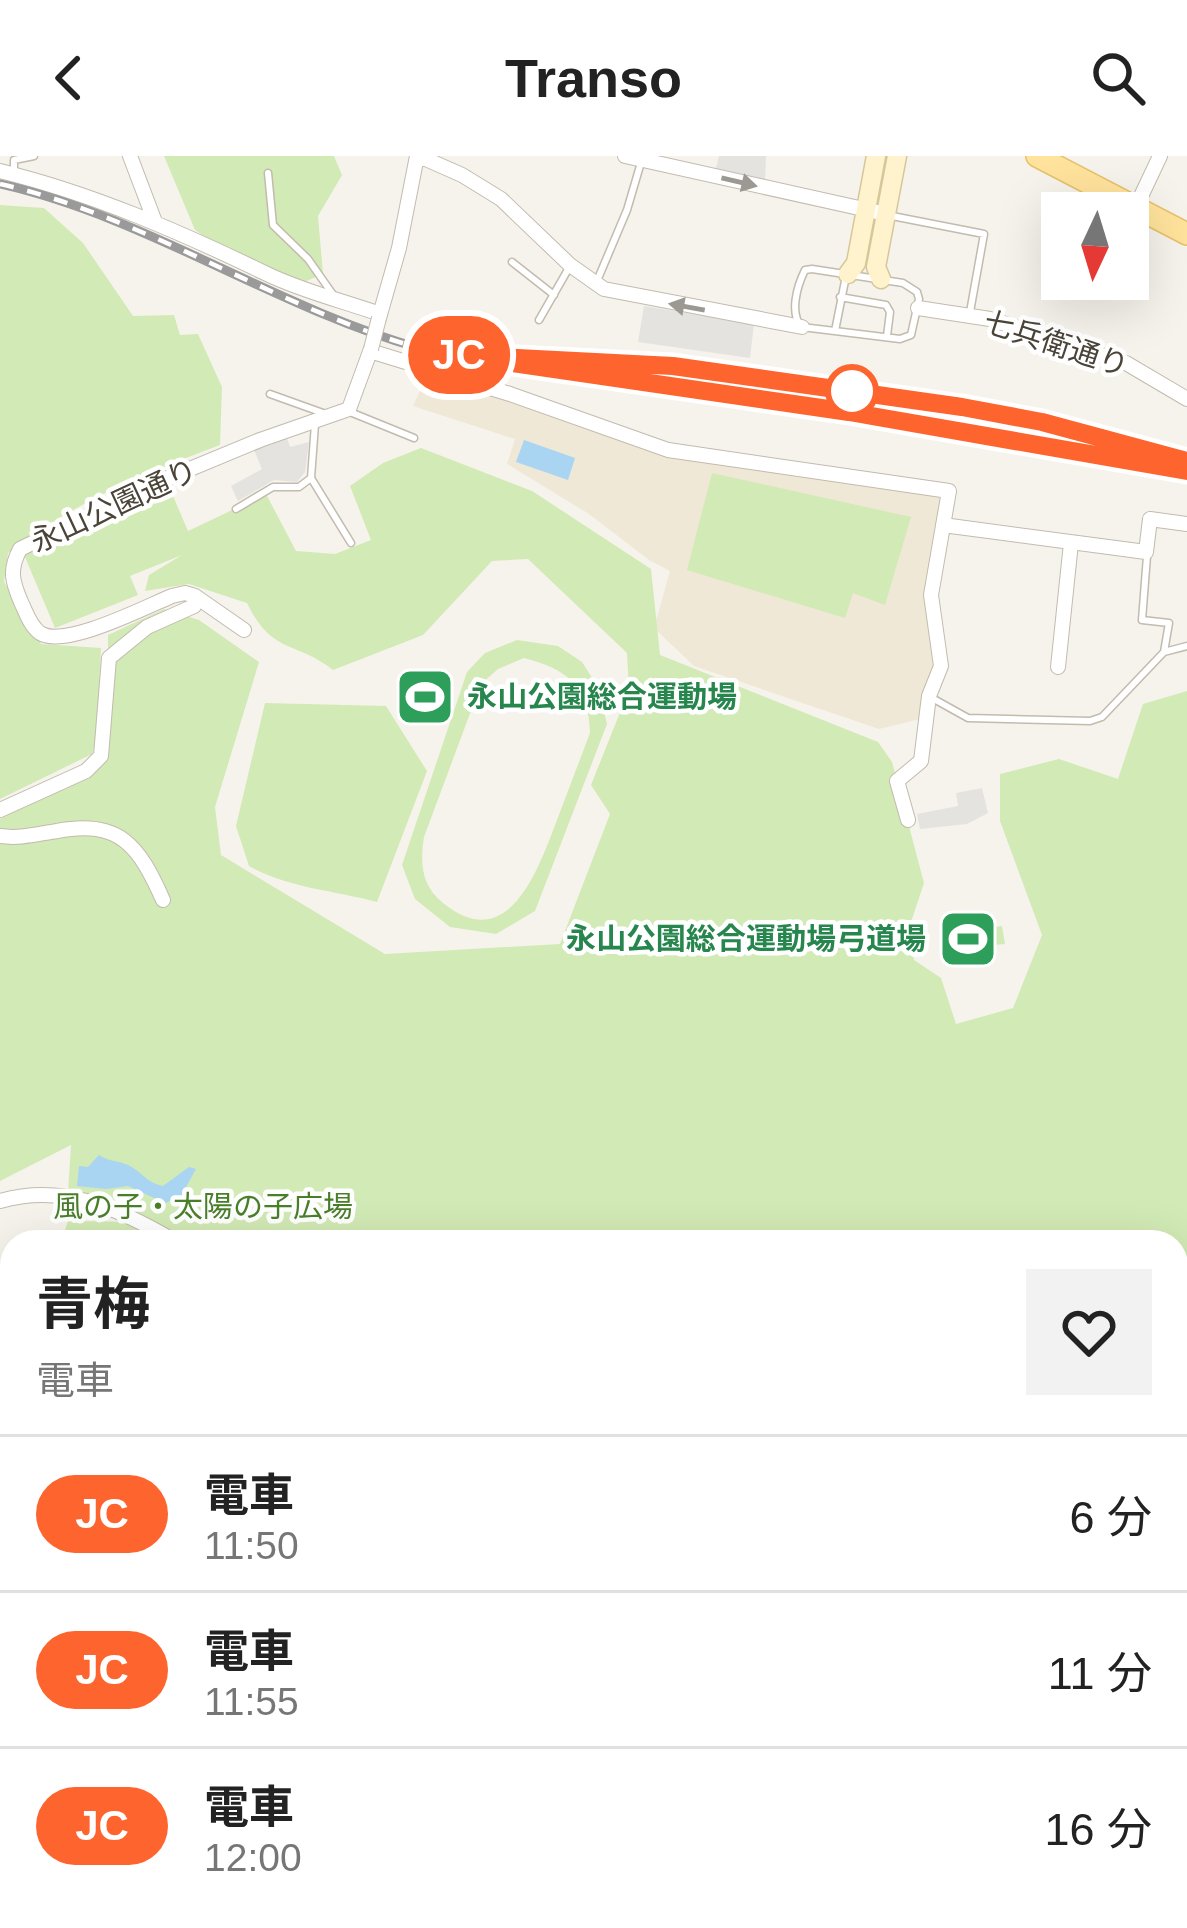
<!DOCTYPE html>
<html lang="ja">
<head>
<meta charset="utf-8">
<style>
	:root { --surface:#fff; --page:#f2f2f2; --text:#222; --muted:#767676; --line:#e0e0e0 }
	body { margin:0; font-family:Helvetica,"Noto Sans JP",sans-serif; background:var(--page); color:var(--text); height:100vh; display:flex; flex-direction:column; font-size:45px; white-space:nowrap }
	* { box-sizing:border-box; margin:0 }
	p { font-size:39px; color:var(--muted) }
	.icon { flex:none; width:66px; height:66px; fill:none; stroke:currentColor; stroke-width:2; stroke-linecap:round; stroke-linejoin:round }
	.map { position:relative; flex:1; overflow:hidden }
	.side { position:absolute; left:0px; top:1074px; width:1188px; height:699px; display:flex; flex-direction:column; background:var(--surface); border-radius:36px 36px 0 0; box-shadow:0 12px 48px #0002 }
	.side>* { flex:none }
	.badge { padding:0 24px; border-radius:39px; font-size:42px; line-height:78px }
	.needle { width:78px; rotate:184deg }
	.fabs { position:absolute; left:1041px; top:36px; display:grid; gap:24px }
	.fabs a { display:grid; place-items:center; width:108px; height:108px; border-radius:0px; background:var(--surface); box-shadow:0 12px 48px #0002; font-size:60px }
	.map>.badge { position:absolute; translate:-50% -50%; box-shadow:0 0 0 6px #fff }
	.round { display:grid; place-items:center; flex:none; width:126px; height:126px; border-radius:0px; background:var(--page) }
	.head { display:flex; align-items:center; justify-content:space-between; height:204px; padding:0 36px }
	h1 { font-size:57px; font-weight:700; line-height:90px }
	ul { padding:0; list-style:none }
	li { display:flex; align-items:center; gap:36px; height:156px; padding:0 36px; border-top:3px solid var(--line) }
	li div { flex:1 }
	li b { display:block; font-size:45px }
	li em { font-style:normal }
	li .badge { min-width:132px; font-weight:700; text-align:center }
	header { display:flex; justify-content:space-between; align-items:center; height:156px; padding:0 36px; background:var(--surface); font-size:54px; font-weight:700 }
	.map>svg:first-child { display:block }
	.education { fill:#efe8d6 }
	.green { fill:#d2eab5; fill-rule:evenodd }
	.parking { fill:#e5e3e0 }
	.water { fill:#a9d4f2 }
	.lines { fill:none; stroke-linecap:round; stroke-linejoin:round }
	.lane-casing { stroke:#c2bbae; stroke-width:9 }
	.street-casing { stroke:#c2bbae; stroke-width:16 }
	.secondary-casing { stroke:#d6c79b; stroke-width:21 }
	.primary-casing { stroke:#e6c16a; stroke-width:24 }
	.lane { stroke:#fff; stroke-width:6 }
	.street { stroke:#fff; stroke-width:14 }
	.secondary { stroke:#fff3cd; stroke-width:18 }
	.primary { stroke:#ffe39c; stroke-width:21 }
	.rail-casing { stroke:#9a9a9a; stroke-width:9 }
	.rail { stroke:#fff; stroke-width:4.5; stroke-dasharray:14; stroke-linecap:butt }
	.street-bridge-casing { stroke:#c2bbae; stroke-width:16; stroke-linecap:butt }
	.street-bridge { stroke:#fff; stroke-width:14 }
	.oneway { fill:#9c9892 }
	.line-casing { stroke:#fff; stroke-width:27 }
	.line { stroke:#fe642e; stroke-width:18 }
	.stop-dot { fill:#fff; stroke:#fe642e; stroke-width:6 }
	.labels { text-anchor:middle; stroke-width:9; stroke-linejoin:round; paint-order:stroke }
	.street-label { font-size:30px; fill:#4b4439; stroke:#fff }
	.leisure-label { font-size:30px; font-weight:bold; fill:#27864d; stroke:#fff; text-anchor:start }
	.park-label { font-size:30px; fill:#4a7f2a; stroke:#fff }
</style>
</head>
<body>
<header><svg class="icon" aria-label="back" viewBox="0 0 24 24"><path d="M15 5l-7 7 7 7"/></svg>Transo<svg class="icon" aria-label="search" viewBox="0 0 24 24"><circle cx="10" cy="10" r="6"/><path d="M15 15l6 6"/></svg></header>
<div class="map">
<svg width="1187" height="1772" viewBox="0 0 1187 1772">
	<rect width="100%" height="100%" fill="#f6f3ec"/>
	<path class="education" d="M428,218L666,299L949,335L931,439L941,510L920,563L879,573L694,510L654,472L670,415L649,404L589,358L507,308L515,283L413,250Z"/>
	<path class="green" d="M164,0H334L342,19L318,60L323,118L292,131L242,106L195,74Z
		M0,49L44,52L83,87L133,160L174,159L180,179L198,178L222,231L220,289C141,319 76,345 8,397L4,426L41,488L101,492L96,586L92,598L0,643Z
		M421,292L532,335L651,413L660,499L878,586L892,606L924,727L909,772L914,804L941,822L956,868L1013,852L1042,779L1000,665V618L1059,603L1118,623L1143,548L1187,535V1772H0V1359L12,1362V1761H1176V1086H61L68,1065L146,1066L67,1052L71,989L0,1025V663L108,603V479L164,453L199,464L259,506L215,651L221,699L385,798L560,788L610,658L591,629L629,534L627,497L528,403L492,405L423,479L333,514C295,484 272,499 247,447L189,428L145,435L149,419L182,399L130,420L138,439L55,472L22,394L170,333L188,375L266,338L296,395L335,398L371,384L350,330L383,307Z
		M712,317L911,361L885,449L853,437L845,462L687,414Z
		M517,484L558,490L582,506L598,531L607,568L535,755L496,778L450,771L415,743L402,709L467,516L485,497ZM524,502C567,513 589,530 590,577C579,606 568,635 557,664C539,711 509,801 443,747C421,729 420,707 424,681L481,528L498,513Z
		M265,547L386,550L427,615L377,746C333,734 288,732 249,710L236,670Z
		M1002,770L1005,788L994,789L992,779H988L990,793L951,799L948,777Z
		M12,1117V1267L0,1261V1122Z"/>
	<path class="parking" d="M719,0H766L765,27L715,16Z
		M644,150L754,168L750,202L638,186Z
		M287,282L290,291L309,286L305,316L297,326L274,324L238,345L231,330L262,313L254,294Z
		M982,632L988,657L967,668L920,673L917,658L958,650L956,637Z"/>
	<path class="water" d="M524,284L575,302L568,324L516,306Z
		M99,999C109,1006 117,1004 128,1009C142,1016 147,1027 163,1030L189,1011L196,1013L181,1040L165,1047L128,1030L106,1033L77,1030L79,1010L88,1011Z"/>
	<g class="lines">
		<defs>
			<path id="lane" d="M14,16V4L34,0
				M268,17L273,69L308,103L334,140
				M887,59L984,78L970,156
				M512,106L554,139
				M812,113L903,127L917,136L919,143L911,179L900,183L802,171C789,158 797,130 805,114Z
				M597,125L627,54L642,3
				M840,141L886,149L890,156L887,180
				M539,164L570,110
				M835,175L846,120
				M270,238L323,257
				M350,256L414,282
				M315,268L311,322L351,387
				M236,353L273,331H299L311,322
				M1147,400L1142,464L1169,467L1164,496
				M932,542L968,562L1090,565L1102,561L1164,496L1187,490"/>
			<path id="street" d="M130,0L155,66
				M419,0L462,19L501,43L570,109L604,133L802,171
				M625,0L886,58
				M0,15C94,38 180,76 267,118C302,135 343,145 380,158
				M1135,53L1160,0
				M918,152L990,163L1126,207L1187,243
				M379,162L399,92L417,0
				M370,195L510,238L668,294L949,335L931,439L941,510L929,540L921,605L897,625L908,664
				M943,369L1146,396L1150,363L1187,368
				M195,440L244,474
				M1058,511L1071,387
				M0,654L86,615L101,600L109,502L147,471L194,450L195,440L185,437L172,440C145,451 64,493 40,477C30,470 26,456 21,446C12,425 9,414 20,393L149,330L260,284L349,253L371,193
				M0,680C19,683 37,678 57,675C120,663 139,690 163,744
				M0,1045C64,1026 122,1054 176,1086
				M0,1283L12,1287"/>
			<path id="secondary" d="M848,118L856,107L876,0
				M881,123L876,111L897,0"/>
			<path id="primary" d="M1037,0L1187,78"/>
		</defs>
		<use href="#lane" class="lane-casing"/>
		<use href="#street" class="street-casing"/>
		<use href="#secondary" class="secondary-casing"/>
		<use href="#primary" class="primary-casing"/>
		<use href="#lane" class="lane"/>
		<use href="#street" class="street"/>
		<use href="#secondary" class="secondary"/>
		<use href="#primary" class="primary"/>
		<defs>
			<path id="rail" d="M0,28C147,61 274,151 419,192L849,256L1187,315
				M608,206C685,209 761,222 838,233C936,248 1032,262 1128,289"/>
		</defs>
		<use href="#rail" class="rail-casing"/>
		<use href="#rail" class="rail"/>
		<defs>
			<path id="street-bridge" d="M371,193L379,162"/>
		</defs>
		<use href="#street-bridge" class="street-bridge-casing"/>
		<use href="#street-bridge" class="street-bridge"/>
	</g>
	<defs><path id="oneway-solid" d="M-6-.8H1V-3.2L6.5 0L1 3.2V.8H-6Z" transform="scale(3)"/></defs>
	<g class="oneway">
		<use href="#oneway-solid" transform="translate(739 26) rotate(13)"/>
		<use href="#oneway-solid" transform="translate(687 151) rotate(-170)"/>
	</g>
	<g class="lines">
		<defs>
			<path id="line" d="M1187,305L1042,266L962,251L673,210L458,199L849,256L1187,315"/>
		</defs>
		<use href="#line" class="line-casing"/>
		<use href="#line" class="line"/>
	</g>
	<defs>
		<symbol id="stadium-square" viewBox="-11 -11 22 22"><rect x="-9" y="-9" width="18" height="18" rx="4" fill="#2e9e5b" stroke="#fff"/><path d="M0-5a6.5 5 0 1 0 0 10a6.5 5 0 1 0 0-10ZM-3.5-1.8h7v3.6h-7Z" fill="#fff"/></symbol>
	</defs>
	<g fill-rule="evenodd">
		<use href="#stadium-square" x="392" y="508" width="66" height="66"/>
		<use href="#stadium-square" x="935" y="750" width="66" height="66"/>
	</g>
	<circle class="stop-dot" cx="852" cy="235" r="24"/>
	<g class="labels">
		<g class="street-label">
			<text transform="translate(1056 188) rotate(18)" y="10">七兵衛通り</text>
			<text transform="translate(114 350) rotate(-25)" y="10">永山公園通り</text>
		</g>
		<g class="leisure-label">
			<text x="467" y="551">永山公園総合運動場</text>
			<text x="926" y="793" text-anchor="end">永山公園総合運動場弓道場</text>
		</g>
		<g class="park-label">
			<text x="203" y="1061">風の子・太陽の子広場</text>
		</g>
	</g>
</svg>
<div class="fabs">
<a><svg class="needle" viewBox="-14 -14 28 28"><path d="M0-13l5 13h-10z" fill="#e53935"/><path d="M0 13l5-13h-10z" fill="#767676"/></svg></a>
</div>
<b class="badge" style="left:459px;top:199px;background:#fe642e;color:#fff">JC</b>
<section class="side">
<div class="head"><div><h1>青梅</h1><p>電車</p></div><a class="round"><svg class="icon" aria-label="heart" viewBox="0 0 24 24"><path d="M12 20l-8-8c-3-5 5-10 8-4 3-6 11-1 8 4z"/></svg></a></div>
<ul>
<li><span class="badge" style="background:#fe642e;color:#fff">JC</span><div><b>電車</b><p>11:50</p></div><em>6 分</em></li>
<li><span class="badge" style="background:#fe642e;color:#fff">JC</span><div><b>電車</b><p>11:55</p></div><em>11 分</em></li>
<li><span class="badge" style="background:#fe642e;color:#fff">JC</span><div><b>電車</b><p>12:00</p></div><em>16 分</em></li>
</ul>
</section>
</div>
</body>
</html>
